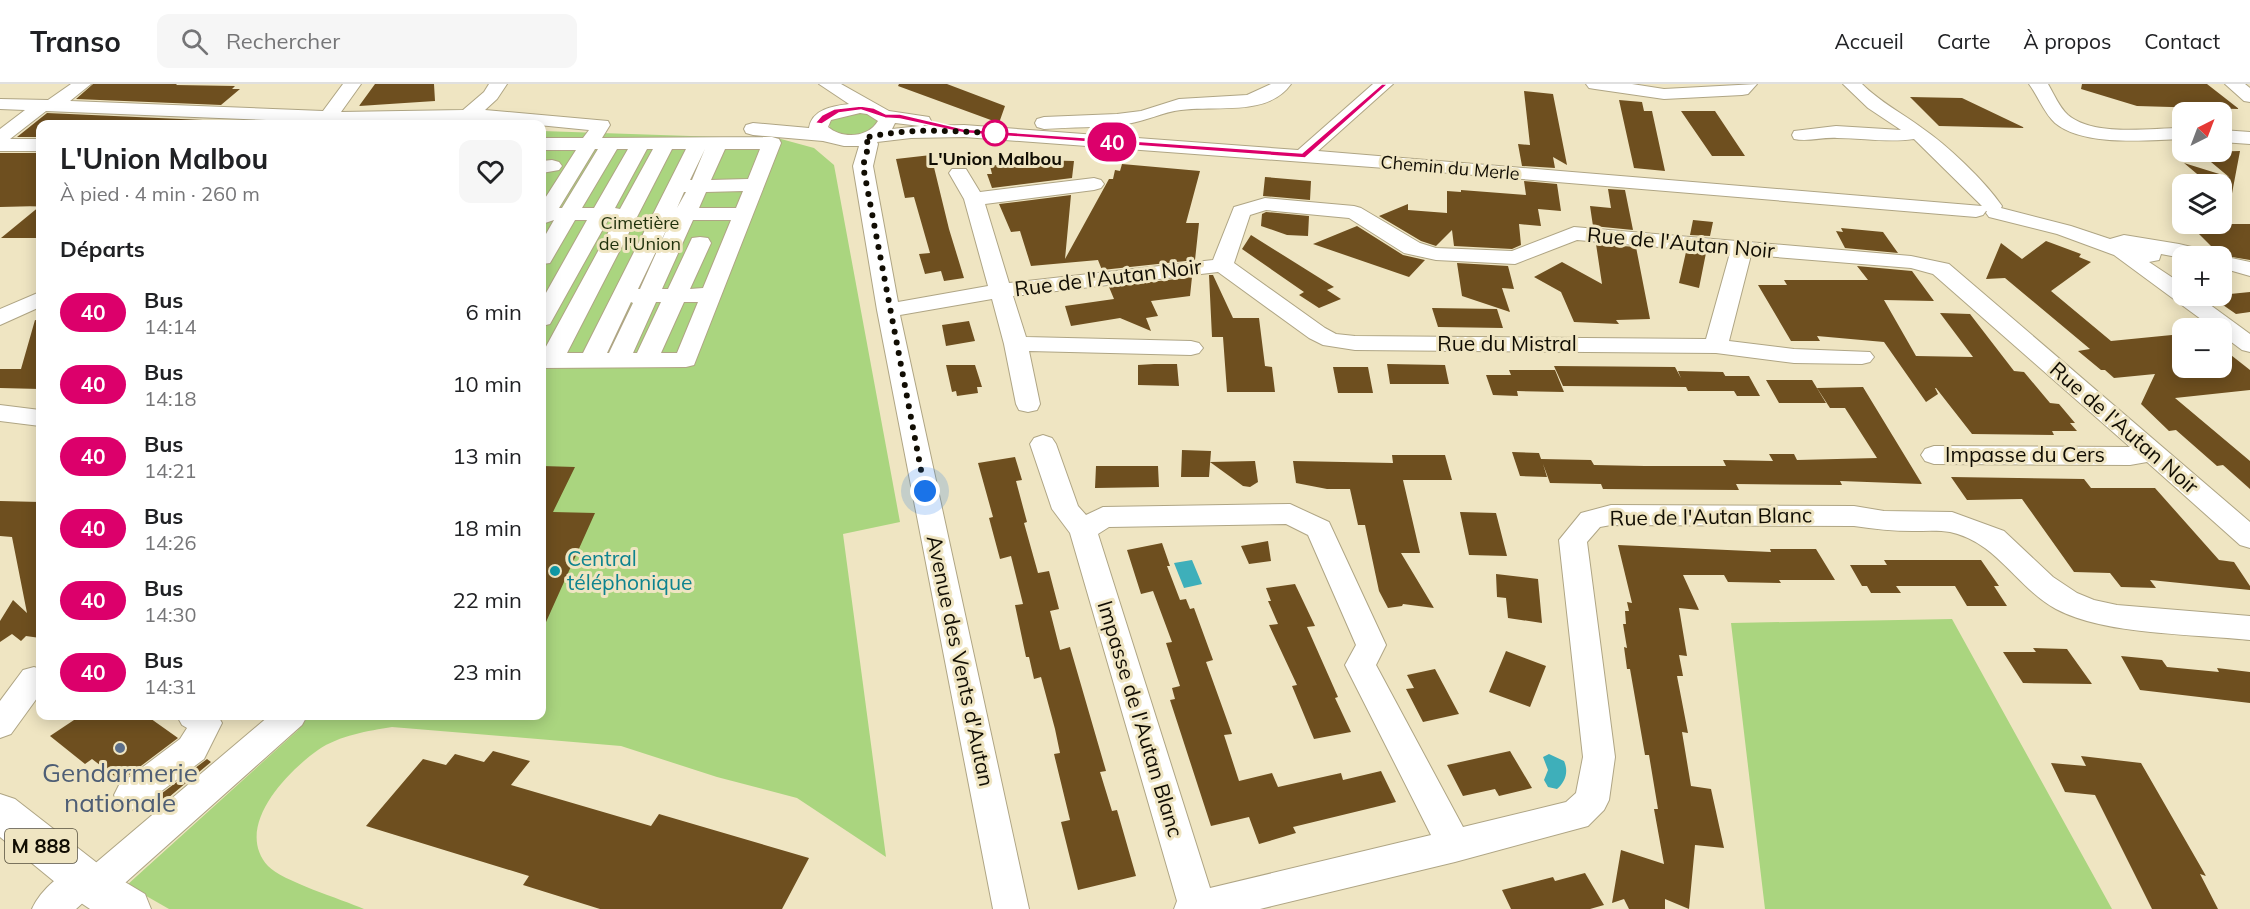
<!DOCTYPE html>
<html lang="fr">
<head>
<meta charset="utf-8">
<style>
	:root { --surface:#fff; --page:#f6f6f6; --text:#202124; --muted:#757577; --line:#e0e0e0 }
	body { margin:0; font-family:Mulish,sans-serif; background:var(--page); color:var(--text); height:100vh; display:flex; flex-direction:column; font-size:22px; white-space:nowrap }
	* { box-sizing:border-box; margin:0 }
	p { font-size:20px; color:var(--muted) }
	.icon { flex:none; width:33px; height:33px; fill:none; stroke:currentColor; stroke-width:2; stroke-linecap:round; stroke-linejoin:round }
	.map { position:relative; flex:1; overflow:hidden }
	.drawer { position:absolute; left:36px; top:36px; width:510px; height:600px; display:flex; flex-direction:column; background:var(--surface); border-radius:12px; box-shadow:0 3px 15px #0003 }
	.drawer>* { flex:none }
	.badge { padding:0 12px; border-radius:20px; font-size:21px; line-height:39px }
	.needle { width:39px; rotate:42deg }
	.fabs { position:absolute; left:2172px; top:18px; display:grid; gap:12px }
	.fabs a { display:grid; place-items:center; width:60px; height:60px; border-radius:12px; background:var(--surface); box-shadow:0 3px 15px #0003; font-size:30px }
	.you { position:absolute; width:30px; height:30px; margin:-15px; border:4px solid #fff; border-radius:50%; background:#1a73e8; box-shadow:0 0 0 9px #1a73e833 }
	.map>.badge { position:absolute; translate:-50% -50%; box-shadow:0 0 0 3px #fff }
	h2 { padding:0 24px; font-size:22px; line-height:54px }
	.round { display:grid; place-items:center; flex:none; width:63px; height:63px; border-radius:12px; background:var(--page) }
	.overview { display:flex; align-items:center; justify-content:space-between; height:102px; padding:0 24px }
	h1 { font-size:28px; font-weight:700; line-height:45px }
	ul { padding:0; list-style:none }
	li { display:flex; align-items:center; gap:18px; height:72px; padding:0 24px }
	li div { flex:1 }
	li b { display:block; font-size:22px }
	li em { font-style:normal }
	li .badge { min-width:66px; font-weight:700; text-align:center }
	header { display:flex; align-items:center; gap:36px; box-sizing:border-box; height:84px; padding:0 30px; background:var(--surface); border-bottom:2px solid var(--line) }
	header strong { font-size:28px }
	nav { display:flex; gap:33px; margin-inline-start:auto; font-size:21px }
	.search { width:420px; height:54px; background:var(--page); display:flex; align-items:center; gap:15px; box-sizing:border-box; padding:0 21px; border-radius:12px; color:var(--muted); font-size:22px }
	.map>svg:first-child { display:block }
	.green { fill:#aad57f }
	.water { fill:#3eafba }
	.building { fill:#6e4f1f }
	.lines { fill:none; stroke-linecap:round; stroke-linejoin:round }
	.minor-casing { stroke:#afa584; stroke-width:2 }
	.major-casing { stroke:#afa584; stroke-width:2 }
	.minor { fill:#fff; fill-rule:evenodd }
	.major { fill:#fff; fill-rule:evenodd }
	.line { fill:#dc006b; stroke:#fff; stroke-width:1.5 }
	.walk { stroke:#110d03; stroke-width:6; stroke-dasharray:0 10.8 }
	.stop-dot { fill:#fff; stroke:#dc006b; stroke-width:3 }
	.culture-dot { fill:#0f9aa8; stroke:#efe5c2; stroke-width:2 }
	.service-dot { fill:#5c6f8a; stroke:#efe5c2; stroke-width:2 }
	.labels { text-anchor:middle; stroke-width:6; stroke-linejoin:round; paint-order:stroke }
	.far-stop-label { font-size:18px; font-weight:bold; fill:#110d03; stroke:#efe5c2 }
	.far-street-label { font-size:18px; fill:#110d03; stroke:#efe5c2 }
	.far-park-label { font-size:18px; fill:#1f300b; stroke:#efe5c2 }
	.shield { fill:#efe5c2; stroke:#544e3c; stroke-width:1.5 }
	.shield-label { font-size:20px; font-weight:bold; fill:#110d03 }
	.street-label { font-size:21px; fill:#110d03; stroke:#efe5c2 }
	.culture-label { font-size:21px; fill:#0d838f; stroke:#efe5c2; text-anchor:start }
	.near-service-label { font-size:26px; fill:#4e5e75; stroke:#efe5c2 }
</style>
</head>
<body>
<header>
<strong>Transo</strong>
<div class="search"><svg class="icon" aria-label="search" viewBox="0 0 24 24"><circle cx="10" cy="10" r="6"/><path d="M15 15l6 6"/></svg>Rechercher</div>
<nav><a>Accueil</a><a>Carte</a><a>À propos</a><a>Contact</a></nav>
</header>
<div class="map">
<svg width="2250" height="825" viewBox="0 0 2250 825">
	<rect width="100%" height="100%" fill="#efe5c2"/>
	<path class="green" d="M861,28L868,30L880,38C864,55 850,53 830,46V39L833,35Z
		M542,47L781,55L814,64L834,81L900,438L843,450L886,773L797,714L717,693L621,662L392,643C368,647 340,651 318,666C287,688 233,743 268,782C282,797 341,815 364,825H169L127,801L297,647L309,632H542Z
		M1952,535L2112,825H1765L1731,539Z"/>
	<path class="water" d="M1192,476L1202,500L1184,504L1174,479Z
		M1549,670L1564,677C1569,688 1565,698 1557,705L1548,703L1544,696L1548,686L1543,673Z"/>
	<path class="building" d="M93,0H177L176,1L235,2L232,5H240L221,21L76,15Z
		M375,0H434L435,17L359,22Z
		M899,0H947L1005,22L999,39L898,2Z
		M2082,0H2207L2239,25L2137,22L2081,5Z
		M1524,7L1553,10L1567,81L1553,73L1555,84L1522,82L1518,60L1530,61Z
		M1910,13L1962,14L2025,44L1939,42Z
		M1619,16L1642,18L1644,27H1652L1665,87L1634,84Z
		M1681,27H1715L1745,72H1712Z
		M47,29L203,36L198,40H40V53H17Z
		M2240,67L2230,120L2222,112V100H2209L2184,79L2229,93L2199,68Z
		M0,69H40V154H1L40,122L0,123Z
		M931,71L949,145L964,194L944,197L941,187L925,190L919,170L930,169L914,113L905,114L896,75Z
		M1033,76L1074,77L1072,94L992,104L987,90H992L990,82Z
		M1122,80L1200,87L1186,139H1199L1195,176L1102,186L1098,176L1031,182L1020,147L1011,148L999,120L1071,111L1065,175L1109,95H1113L1115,86L1120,87Z
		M1265,93L1311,97L1310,116L1263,112Z
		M1524,97L1557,100L1561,127L1538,125L1541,142L1519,140L1521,161L1512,165L1454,162L1452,146L1436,162L1421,157L1379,132L1408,120V126L1447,129V107L1461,108V106L1526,111Z
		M1608,105L1625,106L1633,146L1593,142L1590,122L1611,124Z
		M1266,128L1309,132L1308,152L1287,151L1261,142L1262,130Z
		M1693,136L1713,138L1710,152L1690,151Z
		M2189,140H2250V176L2220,171Z
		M1357,142L1403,171L1425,176L1409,193L1313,160Z
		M1841,144L1883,148L1898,169L1845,164L1836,147L1843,148Z
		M1251,151L1334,203L1327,206L1341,215L1319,224L1299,211L1304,208L1242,165Z
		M2046,157L2081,170L2079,173L2091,178L2051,207L2111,257L2182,250V284H2222V264L2250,286V306L2175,314L2250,377V405L2223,381L2217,382L2176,346L2169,347L2141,320L2155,290L2114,294L2105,286H2101L2078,267L2090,265L2005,194L1986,195L2001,159L2022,175Z
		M1596,160L1636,163L1650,235L1616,236L1619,240L1574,238L1561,208L1534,193L1562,178L1602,200Z
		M1686,168L1706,169L1699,204L1679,199Z
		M1457,179L1508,182L1514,205L1502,204L1510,228L1462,212Z
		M1857,182L1912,187L1934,217L1884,216L1916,272L1973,273L1940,229L1970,230L2014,287L2024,288L2050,319L2059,320L2075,339H2070L2077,347H2052L2054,351L1972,350L1936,304H1935L1938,310L1926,318L1884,258L1817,252L1820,257H1791L1758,201H1787L1784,196H1868Z
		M1209,191H1213L1233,234H1259L1265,282L1272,283L1275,308H1227L1223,253H1212Z
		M1192,193L1190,212L1151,217L1158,232L1146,234L1151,247L1120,234L1071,242L1065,222L1114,215L1109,203Z
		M2250,208V228L2236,230L2210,212Z
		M1432,224L1497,225L1503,244L1438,243Z
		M35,236L40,237V305L0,304V285H21Z
		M969,237L975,257L946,262L942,241Z
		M1154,280H1177L1179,302L1138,301V281Z
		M1387,280L1445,281L1449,300H1390Z
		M946,281H975L982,303H977L978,309L957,312L956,307L952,308Z
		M1554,282L1675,283L1681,294L1678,287L1723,288L1734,307H1688L1686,303L1563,302Z
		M1333,283H1368L1373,309H1338Z
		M1509,286H1555L1564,308L1517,307L1518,312L1493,311L1486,291H1511Z
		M1725,292H1749L1760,312H1737Z
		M1766,296H1812L1826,319H1779Z
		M1863,303L1922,400L1840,397L1842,401L1736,400L1739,406L1603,405L1601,400L1550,399L1543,380L1547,393L1520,392L1512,368L1539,369L1541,375L1591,376L1594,381L1645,382H1726L1723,376L1773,377L1769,370H1794L1797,376L1877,374L1845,324H1830L1817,304Z
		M1182,366L1211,367L1209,393H1181Z
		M1392,371H1445L1452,396H1403L1420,469H1401L1434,524L1403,520L1402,522L1388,524L1379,507L1365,441H1358L1350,405H1327L1296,399L1293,377L1393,379Z
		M1015,373L1022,396L1016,397L1027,438L1024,439L1038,489L1049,487L1059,525L1050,527L1060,566L1070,563L1106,687L1100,688L1112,727L1117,726L1136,792L1078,806L1061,738L1070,736L1054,670L1060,669L1055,645L1041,593L1034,595L1029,573H1026L1015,521L1023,520L1011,472L1000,475L989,434L993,433L978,379Z
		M1255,377L1258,398L1250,403L1243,402L1210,378Z
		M542,382L575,383L553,428L595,429L542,547Z
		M1096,382H1158L1159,403L1095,404Z
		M1951,393L2084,395L2091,404H2155L2219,476L2234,478L2250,502V506L2150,496L2156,504L2121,503L2110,489L2074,488L2022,415L1967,416Z
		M0,417L40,418V554L26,552L21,557L12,550L0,558V537L13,516L27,529L12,453L0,452Z
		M1460,428L1496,429L1507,472L1469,471Z
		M1268,457L1271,477L1249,480L1241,462Z
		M1162,459L1170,482H1167L1180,516L1186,515L1190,525L1194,524L1213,576L1206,578L1232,650L1224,651L1239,697L1272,689L1278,703L1341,689L1343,696L1381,687L1396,718L1293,743L1296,749L1259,760L1249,733L1211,742L1170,616L1175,615L1172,604L1180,602L1166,559L1172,558L1153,507L1141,510L1127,466Z
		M1618,461L1771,468L1770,465H1816L1835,496H1779L1781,499L1728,498L1724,491H1683L1699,526L1679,524L1687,572L1679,571L1683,592H1677L1688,649L1682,648L1691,702L1711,705L1724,764L1695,761L1689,825L1665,815V825H1629L1624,815L1612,819L1621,766L1664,780L1654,725H1658L1649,671H1645L1630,585H1627L1624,563L1627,564L1623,540H1626L1625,527H1629L1627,518L1632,519Z
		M1884,476H1981L1999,502H1994L2007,522H1967L1955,502H1896L1901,509H1871L1867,502H1862L1850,481H1887Z
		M1496,490L1538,495L1542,539L1508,534L1506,514L1497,513Z
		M1295,500L1315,542L1307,543L1338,613L1335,614L1351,648L1314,655L1292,602L1297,601L1269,541L1278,540L1268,517H1271L1266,504Z
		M2033,564L2067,565L2092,600L2023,599L2003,568H2036Z
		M1506,567L1546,582L1530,623L1489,608Z
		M2121,572L2162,576L2167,583L2219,588L2217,584L2250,588V619L2140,606Z
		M1435,585L1459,630L1423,638L1406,605L1414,604L1407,591Z
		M80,632H147L178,654L121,697L92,675L85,680L50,652Z
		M493,667L530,677L511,701L651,742L659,730L809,774L782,825H600L523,801L529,792L366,742L423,675L446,681L455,670L484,678Z
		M1510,667L1532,704L1499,712L1495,705L1463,712L1447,681Z
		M2081,672L2141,679L2206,792L2200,790L2218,825H2152L2095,711L2065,708L2051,679L2086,682Z
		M207,675L211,678L156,724L149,719Z
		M1585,789L1604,821L1590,825H1511L1502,806L1553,793L1555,797Z"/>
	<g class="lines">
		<defs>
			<path id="minor" d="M71,0H91L70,17L323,27L343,0H361L341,28L463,26L484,8L489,0H507L497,15L485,26L608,37L610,41L602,54L772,53L779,55L781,59L694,281L686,283L542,284V270L615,136H608L550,240L542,242V216L587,136H575L550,179L542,180V157L554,136L542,140V119L576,66H542V54H583L589,46L487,36L482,37L480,40H466L464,37L366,40L46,27L10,55H40V67H0V45L25,26L0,25V15L48,16ZM595,65H598L562,124H559ZM617,65H628L594,124H582ZM647,65H653L620,125L615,124ZM672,65H686L583,269H567ZM705,65L692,96H690ZM725,65H760L748,95L711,96ZM743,107L736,124H699L706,108ZM684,108H686L677,124ZM671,136L640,205H638ZM693,136H731L703,204L690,205L711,159L708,154L700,153L692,154L668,205H662ZM631,218L633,219L609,269H607ZM656,218H661L637,269H633ZM684,218H698L677,269H661Z
				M819,0H841L889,27L929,33L931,37L923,42L964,41L1298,66L1373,0H1393L1318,67L1982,122L1914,55C1888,59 1864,54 1837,54C1823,53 1808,58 1794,55L1792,51L1794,47L1836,42L1901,46L1868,24L1843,0H1862C1880,18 1902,29 1922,44C1947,61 1985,97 2002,122L2001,124L2071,142L2110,155L2124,151L2179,160L2208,167L2210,172L2182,174L2161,170L2159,176L2149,178L2182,200V212H2198L2250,250V268L2242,266L2222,251V244H2213L2114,171L2057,150L1989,133L1986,129L1987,127H1986L1983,131L1976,133L1426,87L964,53L911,54L877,58L878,60L873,82L898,218L988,202L964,115L949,89L952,85H966L980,108L1094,94L1101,96L1104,100L1101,104L1094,106L985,120L1009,199L1213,176L1234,123L1265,114L1354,122L1361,124L1420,159L1436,164L1512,167L1574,143L1911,172L1949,180L2250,438V464L2240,461L2147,378L2130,381L1934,380L1925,377L1921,371L1925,365L1934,362L2130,363L1933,190L1911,184L1751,171L1729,257L1794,265L1870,268L1874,273L1870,278L1862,280L1794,279L1716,269L1355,266L1323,261L1309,254L1218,188L1013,212L1026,253L1191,257L1199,259L1203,264L1199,269L1191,271L1029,267L1040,320L1037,326L1028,328L1019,326L1016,320L1004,260L992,215L900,231L1029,825H993L877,226L853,82L859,62H844L823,57L753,51L746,49L744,45L746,41L753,39L809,44C812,25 833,22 849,20ZM860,29L867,30L878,37C868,54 842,55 828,43L831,36ZM895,39L920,42L892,45ZM1266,126L1349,134L1404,169L1436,176L1515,180L1577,156L1730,169L1706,255L1355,252L1336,250L1325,244L1234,179L1250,131Z
				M1271,0H1291C1268,33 1215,21 1181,26C1163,28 1146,37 1127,40C1100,44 1072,43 1044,45L1037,43L1035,39L1037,35L1044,33L1117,30L1141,27L1179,15L1247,11Z
				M1586,0H1632L1664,5L1757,0L1748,10L1742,11L1664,15L1595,5L1589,4Z
				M2029,0H2048C2054,10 2059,23 2068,31C2094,53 2150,44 2182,44V55C2147,56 2084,63 2055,39C2044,29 2038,12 2029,0Z
				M2225,0H2245L2250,4V18L2244,17Z
				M2222,46L2250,48V60L2222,58Z
				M552,76L559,78L562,82L559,86L542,89V77Z
				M2218,172H2222L2250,178V192L2222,184V172Z
				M40,208V223L0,241V225Z
				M0,321L40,326V342L0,337Z
				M1043,351L1052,354L1056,360L1078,422L1086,431L1103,423L1290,420L1329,438L1386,561L1376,581L1463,743L1566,718L1576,709L1583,673L1559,456L1581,429L1611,421L1854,422L1884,427L1952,428L2004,447L2053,493L2077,509L2094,516L2117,521L2250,532V556C2195,550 2104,551 2056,525C2016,503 1997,458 1950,448C1939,446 1925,447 1913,447C1893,447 1874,445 1854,442L1611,441L1600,443L1587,458L1615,673L1609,716L1604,726L1588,742L1455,778L1260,825H1174L1177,817L1070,449L1052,425L1030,360L1034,354ZM1286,440L1308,451L1356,561L1345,581L1431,751L1210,804L1098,450L1109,443Z
				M34,583L40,585V610L11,650L0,654V617L23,586Z
				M177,632H218L222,639L204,675L143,721L131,726L119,721L114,711L119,701L180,655L187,644L182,641Z
				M269,632H307L302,641L107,815L94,820L86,816L76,825H32C41,805 64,786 84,779L92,782Z"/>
			<path id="major" d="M0,710L15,715L110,789L145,810L151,825H90L78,817L0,753Z"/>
		</defs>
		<use href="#minor" class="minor-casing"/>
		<use href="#major" class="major-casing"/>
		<use href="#minor" class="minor"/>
		<use href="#major" class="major"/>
	</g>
	<path class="line" d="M1382,0H1388L1305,74L964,49L900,35L885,34L861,26L839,29L822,40L815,39L822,31L834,25L861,22L874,24L886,30H900L964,45L1302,69Z"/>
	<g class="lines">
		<path class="walk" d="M925,407L863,82L869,60L864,54C909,43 957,47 1002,50L995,49"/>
	</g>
	<circle class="stop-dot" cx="995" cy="49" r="12"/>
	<circle class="culture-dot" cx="555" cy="487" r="6"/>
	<circle class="service-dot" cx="120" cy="664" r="6"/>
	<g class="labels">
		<g class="far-stop-label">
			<text x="995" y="81">L'Union Malbou</text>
		</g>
		<g class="far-street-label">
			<text transform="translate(1450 84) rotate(5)" y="6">Chemin du Merle</text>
		</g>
		<g class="far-park-label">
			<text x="640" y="145">Cimetière<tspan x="640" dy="21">de l'Union</tspan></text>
		</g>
		<rect class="shield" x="5" y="745" width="72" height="34" rx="4.5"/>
		<g class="shield-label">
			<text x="41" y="769">M 888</text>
		</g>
		<g class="street-label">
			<text transform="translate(1681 159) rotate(5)" y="7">Rue de l'Autan Noir</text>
			<text transform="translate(1108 194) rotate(-7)" y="7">Rue de l'Autan Noir</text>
			<text x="1507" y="267">Rue du Mistral</text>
			<text transform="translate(2124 344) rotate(41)" y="7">Rue de l'Autan Noir</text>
			<text x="2025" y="378">Impasse du Cers</text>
			<text transform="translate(1711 433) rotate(-1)" y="7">Rue de l'Autan Blanc</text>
			<text transform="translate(960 577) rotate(78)" y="7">Avenue des Vents d'Autan</text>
			<text transform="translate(1140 635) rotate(73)" y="7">Impasse de l'Autan Blanc</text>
		</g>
		<g class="culture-label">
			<text x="567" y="482">Central<tspan x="567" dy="24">téléphonique</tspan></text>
		</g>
		<g class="near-service-label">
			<text x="120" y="698">Gendarmerie<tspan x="120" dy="30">nationale</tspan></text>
		</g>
	</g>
</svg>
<div class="fabs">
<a><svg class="needle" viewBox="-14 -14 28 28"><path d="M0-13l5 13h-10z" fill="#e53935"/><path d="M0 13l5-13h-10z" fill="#757577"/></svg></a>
<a><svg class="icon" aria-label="layers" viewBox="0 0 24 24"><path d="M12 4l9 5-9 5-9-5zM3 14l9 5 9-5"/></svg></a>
<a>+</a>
<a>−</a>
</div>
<div class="you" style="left:925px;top:407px"></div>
<b class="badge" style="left:1112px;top:58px;background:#dc006b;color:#fff">40</b>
<section class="drawer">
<div class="overview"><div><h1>L'Union Malbou</h1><p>À pied · 4 min · 260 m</p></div><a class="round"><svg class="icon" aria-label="heart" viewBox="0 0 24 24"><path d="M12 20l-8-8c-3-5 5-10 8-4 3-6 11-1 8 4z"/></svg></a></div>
<h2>Départs</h2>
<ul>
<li><span class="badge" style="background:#dc006b;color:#fff">40</span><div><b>Bus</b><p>14:14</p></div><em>6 min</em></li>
<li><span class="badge" style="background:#dc006b;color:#fff">40</span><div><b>Bus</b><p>14:18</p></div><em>10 min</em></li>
<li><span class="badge" style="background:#dc006b;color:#fff">40</span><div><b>Bus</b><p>14:21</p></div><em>13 min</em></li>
<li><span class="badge" style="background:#dc006b;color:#fff">40</span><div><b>Bus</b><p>14:26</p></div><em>18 min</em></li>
<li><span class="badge" style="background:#dc006b;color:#fff">40</span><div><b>Bus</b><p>14:30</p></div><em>22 min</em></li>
<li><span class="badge" style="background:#dc006b;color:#fff">40</span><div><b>Bus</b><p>14:31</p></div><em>23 min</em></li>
</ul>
</section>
</div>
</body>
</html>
